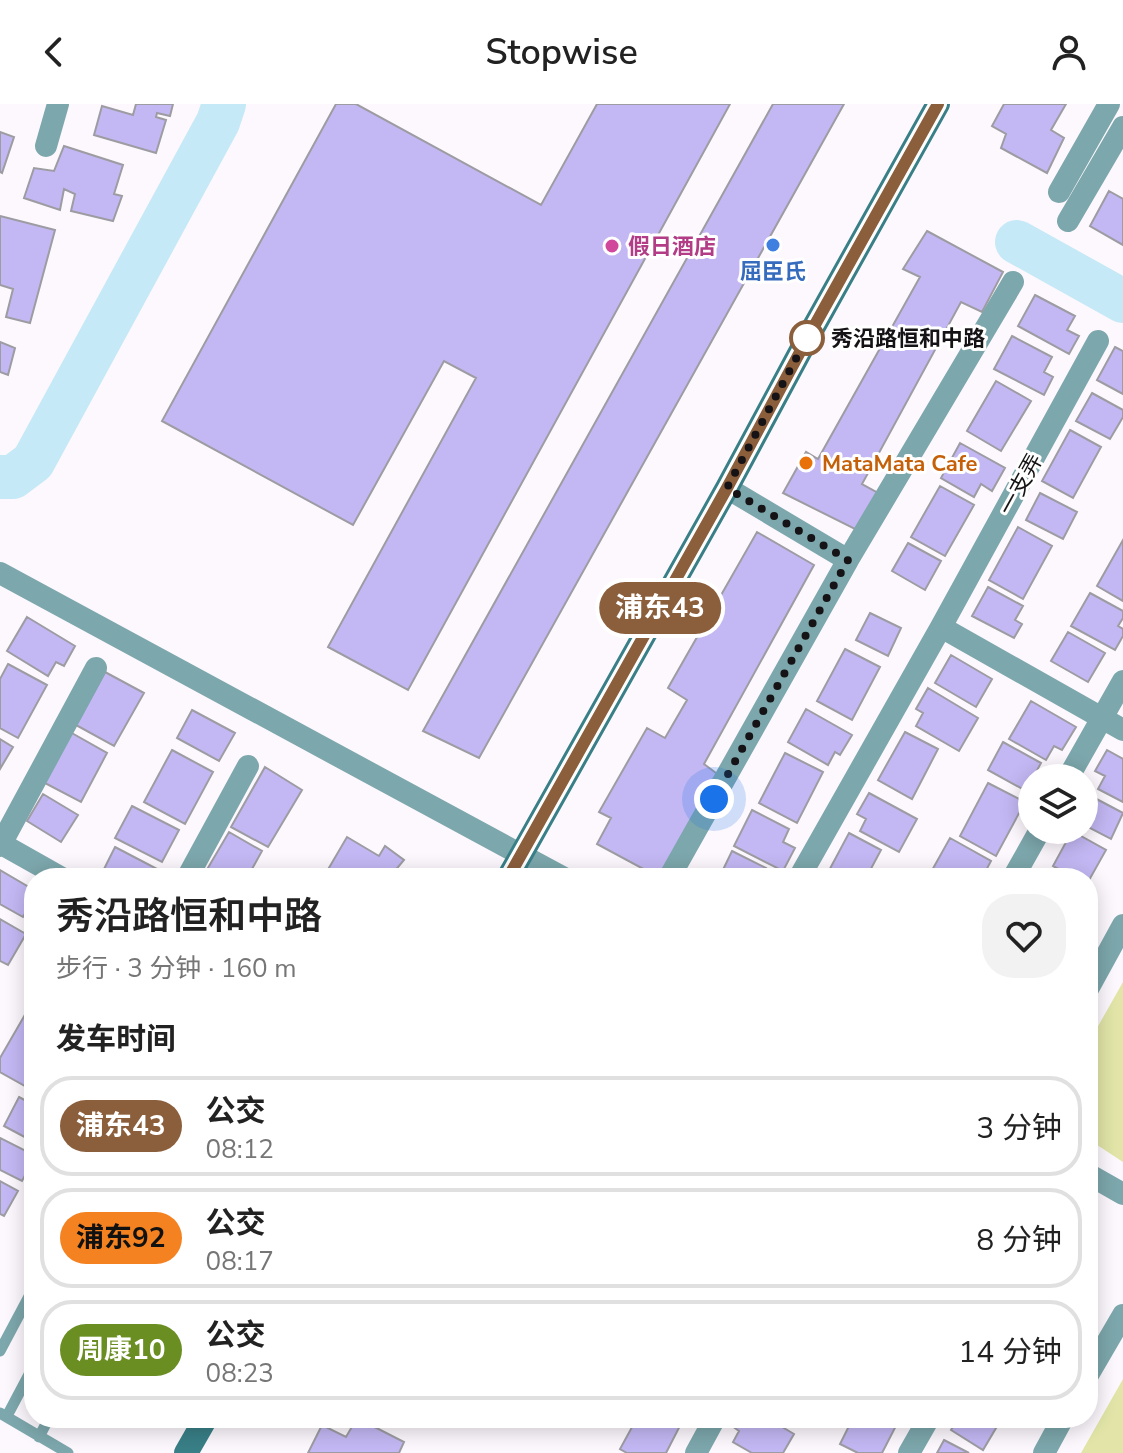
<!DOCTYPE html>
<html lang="zh">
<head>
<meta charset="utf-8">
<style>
	:root { --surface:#fff; --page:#f2f2f2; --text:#222; --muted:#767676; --line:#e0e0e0 }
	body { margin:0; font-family:"Nunito Sans","Noto Sans SC",sans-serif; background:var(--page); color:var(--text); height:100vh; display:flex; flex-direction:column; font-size:30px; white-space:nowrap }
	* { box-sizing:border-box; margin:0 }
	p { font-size:26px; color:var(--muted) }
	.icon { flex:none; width:44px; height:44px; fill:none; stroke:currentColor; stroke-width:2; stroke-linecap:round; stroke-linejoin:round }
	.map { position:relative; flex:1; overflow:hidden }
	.panel { position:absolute; left:24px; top:764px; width:1074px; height:560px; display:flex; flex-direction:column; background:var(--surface); border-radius:32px; box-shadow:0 4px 20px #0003 }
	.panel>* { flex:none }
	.badge { padding:0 16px; border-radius:26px; font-size:28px; line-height:52px }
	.controls { position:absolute; left:1018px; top:660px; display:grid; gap:16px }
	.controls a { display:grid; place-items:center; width:80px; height:80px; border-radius:50%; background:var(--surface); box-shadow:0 4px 20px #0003; font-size:40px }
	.you { position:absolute; width:40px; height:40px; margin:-20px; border:6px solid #fff; border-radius:50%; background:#1a73e8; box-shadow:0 0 0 12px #1a73e833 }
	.map>.badge { position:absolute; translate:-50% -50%; box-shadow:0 0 0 4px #fff }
	h2 { padding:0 32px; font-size:30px; line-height:72px }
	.round { display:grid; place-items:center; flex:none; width:84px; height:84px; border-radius:32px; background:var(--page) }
	.headline { display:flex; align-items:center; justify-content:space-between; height:136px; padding:0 32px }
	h1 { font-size:38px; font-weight:600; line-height:60px }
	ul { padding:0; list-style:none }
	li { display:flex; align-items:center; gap:24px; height:100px; margin:0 16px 12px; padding:0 16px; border:4px solid var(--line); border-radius:32px }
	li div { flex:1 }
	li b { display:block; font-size:30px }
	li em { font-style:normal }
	li .badge { min-width:88px; font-weight:700; text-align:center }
	header { display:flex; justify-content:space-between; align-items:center; height:104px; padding:0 32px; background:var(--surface); font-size:36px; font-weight:600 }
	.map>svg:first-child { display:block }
	.green { fill:#e2e5a7 }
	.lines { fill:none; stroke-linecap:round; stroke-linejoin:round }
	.river { stroke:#c5e9f6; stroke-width:44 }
	.building { fill:#c4b8f4; stroke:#9d9ca2; stroke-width:2 }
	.lane { stroke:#7ca7ac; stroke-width:11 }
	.street { stroke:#7ca7ac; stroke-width:22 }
	.secondary { stroke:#397f87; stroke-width:24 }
	.line-casing { stroke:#fff; stroke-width:18 }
	.line { stroke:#8b5e3c; stroke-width:12 }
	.walk { stroke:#151315; stroke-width:8; stroke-dasharray:0 14.4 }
	.shop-dot { fill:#3f7fe0; stroke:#fff; stroke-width:3 }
	.hotel-dot { fill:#d1479c; stroke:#fff; stroke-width:3 }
	.stop-dot { fill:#fff; stroke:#8b5e3c; stroke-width:4 }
	.food-dot { fill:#e8710a; stroke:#fff; stroke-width:3 }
	.labels { text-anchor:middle; stroke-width:6; stroke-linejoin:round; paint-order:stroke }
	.hotel-label { font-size:22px; font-weight:bold; fill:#b23c85; stroke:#fff; text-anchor:start }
	.shop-label { font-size:22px; font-weight:bold; fill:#366cbe; stroke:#fff }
	.stop-label { font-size:22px; font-weight:bold; fill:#151315; stroke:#fff; text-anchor:start }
	.food-label { font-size:22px; font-weight:bold; fill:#c56008; stroke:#fff; text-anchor:start }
	.street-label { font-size:22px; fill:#151315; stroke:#fff }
</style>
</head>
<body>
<header><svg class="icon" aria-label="back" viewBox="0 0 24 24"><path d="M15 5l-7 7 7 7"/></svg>Stopwise<svg class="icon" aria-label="person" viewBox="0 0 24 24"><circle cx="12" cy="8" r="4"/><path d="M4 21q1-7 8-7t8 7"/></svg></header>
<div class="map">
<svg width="1123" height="1349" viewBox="0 0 1123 1349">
	<rect width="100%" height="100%" fill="#fdf8fd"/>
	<path class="green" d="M1123,878V1058L1088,1035V940Z
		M1123,1275V1349H1081Z"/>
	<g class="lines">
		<path class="river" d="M1017,138L1123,197
			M0,373H13L33,358L218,18L224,0"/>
	</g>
	<path class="building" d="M136,0H173L170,12L157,9L156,13L166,16L156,49L94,31L102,2L133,11Z
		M336,0H356L541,101L597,0H730L408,586L328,543L476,274L444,257L353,421L162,317Z
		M773,0H844L479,654L423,627Z
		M1004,0H1066L1051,26L1064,34L1047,69L1001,44L1006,30L992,22Z
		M0,28L14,33L2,69L0,68Z
		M64,42L123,61L114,90L122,92L113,117L71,107L75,90L64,85L60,106L24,94L34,64L54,67Z
		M1109,87L1123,95V141L1090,122Z
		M0,112L55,126L30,219L6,213L13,185L0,181Z
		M927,127L1003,168L982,208L961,198L862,380L878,389L857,426L783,389L806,348L818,355L920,173L903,165Z
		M1035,191L1075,212L1067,226L1079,232L1069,250L1018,222Z
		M1012,232L1052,253L1044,268L1053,273L1044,291L994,265Z
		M0,238L15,244L8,271L0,268Z
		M1115,243L1123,247V290L1097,276Z
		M996,277L1031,297L1001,347L967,327Z
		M1092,289L1123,306V313L1110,335L1076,317Z
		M1070,326L1101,343L1073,394L1042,377Z
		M960,339L1005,364L992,387L981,380L974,393L941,374Z
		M940,382L974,401L945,452L911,433Z
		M1040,389L1077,408L1063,435L1026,416Z
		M1018,423L1052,442L1023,495L989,476Z
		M757,428L814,461L704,660L720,672L660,774L597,740L611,714L599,708L647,624L665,634L687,596L668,584Z
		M1123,436V497L1097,482Z
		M908,439L941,457L925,486L892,467Z
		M988,483L1023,502L1015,516L1022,520L1014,534L972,512Z
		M1090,489L1123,507V514L1118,522L1123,525V532L1115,546L1071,522Z
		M870,509L901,524L888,552L856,536Z
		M27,513L75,542L64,562L56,558L48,572L7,547Z
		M1068,528L1105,549L1088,578L1051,557Z
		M845,545L880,563L852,616L817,597Z
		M951,551L992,575L976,603L935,579Z
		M8,560L47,581L18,634L0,624V575Z
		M105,568L144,589L114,642L76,621Z
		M928,584L978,614L959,647L916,622L923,609L916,605Z
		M1031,597L1076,623L1062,646L1054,642L1046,656L1009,635Z
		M806,605L852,631L840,651L835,648L828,661L788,638Z
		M192,606L235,629L219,657L177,634Z
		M70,628L107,649L81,698L43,678Z
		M905,628L938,645L912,695L878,676Z
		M0,635L13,643L0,665Z
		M1003,638L1041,659L1026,687L988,666Z
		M172,646L213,668L185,720L144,698Z
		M1107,646L1123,655V698L1098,685L1105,672L1095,667Z
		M785,649L823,668L797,719L759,699Z
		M265,663L302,686L268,743L231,723Z
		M988,679L1025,698L996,752L960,732Z
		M869,689L917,715L899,748L860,727L866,715L857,710Z
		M43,690L78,711L61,738L27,717Z
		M1089,691L1123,709L1111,735L1084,721V700Z
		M132,702L179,726L162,758L115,734Z
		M752,706L789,725L783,738L795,744L783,767L734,742Z
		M1072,727L1106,746L1088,778V774H1075L1053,762Z
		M229,728L262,747L247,774H202Z
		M849,729L881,746L866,774H825Z
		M347,733L379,752L385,742L404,756L389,774H323Z
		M950,734L991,757L982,774H942L931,768Z
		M115,743L159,766L155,774H107L101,771Z
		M732,747L766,764L761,774H719Z
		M0,766L34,786V794L23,813L0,800Z
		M0,815L26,830L8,861L0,857Z
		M26,909L34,914V983L32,986L0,968V954Z
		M19,993L34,1001V1038L4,1022Z
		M0,1034L34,1051V1055L22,1077L0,1066Z
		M0,1077L18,1087L4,1112L0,1110Z
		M357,1314L404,1338L399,1349H308L322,1321L346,1333Z
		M637,1314H684L666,1349H627L620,1345Z
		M737,1314H767L794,1330L783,1349H752L733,1338L739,1327L732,1322Z
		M853,1314H900L882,1349H858L840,1340Z
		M958,1314H1002L983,1346L951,1326Z
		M944,1336L969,1349H937Z"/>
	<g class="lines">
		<path class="lane" d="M0,1247L34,1183
			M0,1309L68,1349
			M7,1312L34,1261
			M39,1333L49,1314"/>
		<path class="street" d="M46,42L58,0
			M1059,88L1109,0
			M1068,117L1123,23
			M727,384L848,456
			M0,469L564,774
			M941,523L1123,626
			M1068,674L1123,577
			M0,739L62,774
			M0,742L96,564
			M187,774L248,662
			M669,774L848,456L1013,178
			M799,774L941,523L1098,237
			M1013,774L1040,726
			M1088,885L1123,821
			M1088,1070L1123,1090
			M1088,1271L1123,1211
			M696,1349L715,1314
			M909,1349L929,1314
			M1044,1349L1063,1314"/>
		<path class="secondary" d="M508,774L727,384L807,235L938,0
			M186,1349L206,1314"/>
	</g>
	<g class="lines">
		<defs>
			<path id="line" d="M508,774L727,384L807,235L938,0"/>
		</defs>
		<use href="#line" class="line-casing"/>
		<use href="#line" class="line"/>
		<path class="walk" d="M714,695L848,456L727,384L807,234"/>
	</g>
	<circle class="shop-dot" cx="773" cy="141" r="8"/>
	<circle class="hotel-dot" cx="612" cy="142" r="8"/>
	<circle class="stop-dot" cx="807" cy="234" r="16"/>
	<circle class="food-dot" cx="806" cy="359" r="8"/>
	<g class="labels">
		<g class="hotel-label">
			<text x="628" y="150">假日酒店</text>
		</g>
		<g class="shop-label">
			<text x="773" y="175">屈臣氏</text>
		</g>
		<g class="stop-label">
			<text x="831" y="242">秀沿路恒和中路</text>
		</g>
		<g class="food-label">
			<text x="822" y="367">MataMata Cafe</text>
		</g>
		<g class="street-label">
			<text transform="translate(1020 380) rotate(-61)" y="8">一支弄</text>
		</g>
	</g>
</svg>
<div class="controls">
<a><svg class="icon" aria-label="layers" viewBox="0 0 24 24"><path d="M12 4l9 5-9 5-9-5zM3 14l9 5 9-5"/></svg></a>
</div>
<div class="you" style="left:714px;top:695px"></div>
<b class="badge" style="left:660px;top:504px;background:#8b5e3c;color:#fff">浦东43</b>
<section class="panel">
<div class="headline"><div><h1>秀沿路恒和中路</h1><p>步行 · 3 分钟 · 160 m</p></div><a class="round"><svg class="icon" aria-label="heart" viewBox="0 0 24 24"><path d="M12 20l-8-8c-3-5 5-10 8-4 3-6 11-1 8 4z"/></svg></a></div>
<h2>发车时间</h2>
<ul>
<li><span class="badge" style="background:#8b5e3c;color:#fff">浦东43</span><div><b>公交</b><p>08:12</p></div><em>3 分钟</em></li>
<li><span class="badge" style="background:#f58220;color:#111">浦东92</span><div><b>公交</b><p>08:17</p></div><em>8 分钟</em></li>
<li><span class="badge" style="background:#6b8e23;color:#fff">周康10</span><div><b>公交</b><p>08:23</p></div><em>14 分钟</em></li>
</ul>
</section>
</div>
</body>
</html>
